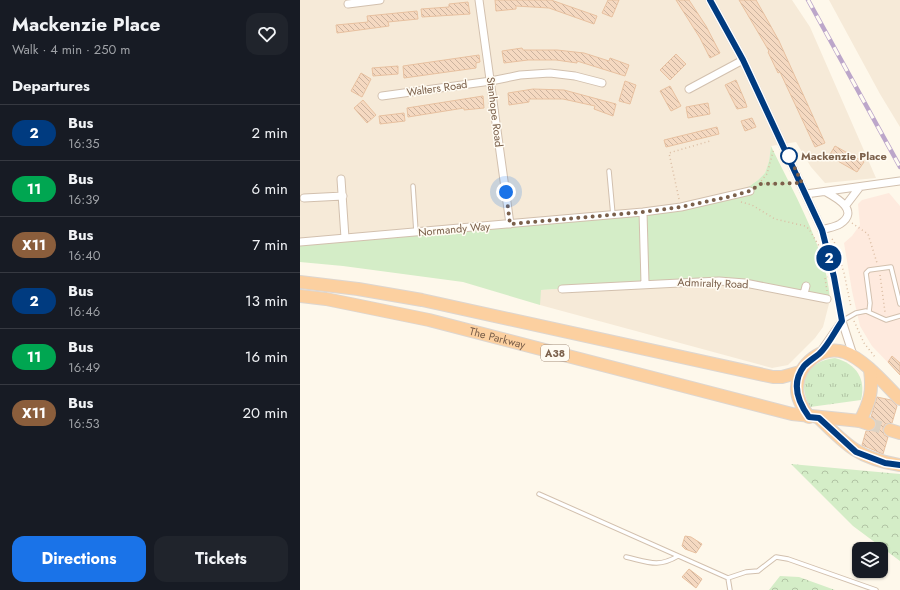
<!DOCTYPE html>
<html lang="en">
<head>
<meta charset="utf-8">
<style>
	:root { --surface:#171b24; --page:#20242c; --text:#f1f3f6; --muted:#9ea1a6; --line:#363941; --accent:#1a73e8 }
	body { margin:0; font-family:Jost,sans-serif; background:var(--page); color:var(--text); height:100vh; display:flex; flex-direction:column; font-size:15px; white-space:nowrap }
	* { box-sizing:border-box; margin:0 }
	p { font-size:13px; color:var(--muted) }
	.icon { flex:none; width:22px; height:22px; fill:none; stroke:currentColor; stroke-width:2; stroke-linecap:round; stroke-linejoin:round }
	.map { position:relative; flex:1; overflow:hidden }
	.details { display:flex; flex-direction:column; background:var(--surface); width:300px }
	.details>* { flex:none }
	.badge { padding:0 8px; border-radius:13px; font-size:14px; line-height:26px }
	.fabs { position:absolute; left:552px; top:542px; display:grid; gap:8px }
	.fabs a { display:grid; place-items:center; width:36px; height:36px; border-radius:8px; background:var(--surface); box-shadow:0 1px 3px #0004; font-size:20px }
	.you { position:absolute; width:20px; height:20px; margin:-10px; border:3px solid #fff; border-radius:50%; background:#1a73e8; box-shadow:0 0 0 6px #1a73e833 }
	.map>.badge { position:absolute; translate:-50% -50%; box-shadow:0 0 0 2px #fff }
	h2 { padding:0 12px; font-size:15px; line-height:36px }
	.round { display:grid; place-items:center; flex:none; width:42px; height:42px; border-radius:12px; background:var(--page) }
	.summary { display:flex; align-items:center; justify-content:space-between; height:68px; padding:0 12px }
	h1 { font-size:19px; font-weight:700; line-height:30px }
	.primary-button { display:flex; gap:8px; margin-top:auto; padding:8px 12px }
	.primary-button a { flex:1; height:46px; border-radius:12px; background:var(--accent); color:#fff; font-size:16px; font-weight:700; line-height:46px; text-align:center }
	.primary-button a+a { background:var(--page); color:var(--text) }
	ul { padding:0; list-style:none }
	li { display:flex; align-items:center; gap:12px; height:56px; padding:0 12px; border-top:1px solid var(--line) }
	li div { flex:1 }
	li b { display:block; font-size:15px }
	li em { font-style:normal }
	li .badge { min-width:44px; font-weight:700; text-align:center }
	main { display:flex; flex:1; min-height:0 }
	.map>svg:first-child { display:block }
	.residential { fill:#f6ead8 }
	.commercial { fill:#feeade }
	.grass { fill:url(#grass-tufts) }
	.forest { fill:url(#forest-crowns) }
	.green { fill:#d4edc7 }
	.building { fill:url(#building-back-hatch); stroke:#e8c1a0 }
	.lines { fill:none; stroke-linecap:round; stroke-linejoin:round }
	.trunk-tunnel { stroke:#ddd2c3; stroke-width:12; stroke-dasharray:12 6; stroke-linecap:butt }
	.service-casing { stroke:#d2c0ae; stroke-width:5.5 }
	.minor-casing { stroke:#d2c0ae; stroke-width:9 }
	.trunk-casing { stroke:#ddd6d0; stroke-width:14 }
	.path { stroke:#dbbda3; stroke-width:1.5; stroke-dasharray:1 3; stroke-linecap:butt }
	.service { stroke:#fff; stroke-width:3.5 }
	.minor { stroke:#fff; stroke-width:7 }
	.trunk { stroke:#fcd0a0; stroke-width:12 }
	.rail-casing { stroke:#bca6ca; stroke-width:4.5 }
	.rail { stroke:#fffbf2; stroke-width:3; stroke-dasharray:9; stroke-linecap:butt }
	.line-casing { stroke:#fff; stroke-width:9 }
	.line { stroke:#003b80; stroke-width:6 }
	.walk { stroke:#7b604b; stroke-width:4; stroke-dasharray:0 7.2 }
	.stop-dot { fill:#fff; stroke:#003b80; stroke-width:2 }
	.labels { text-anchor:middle; stroke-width:3; stroke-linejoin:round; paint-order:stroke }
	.shield { fill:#fffbf2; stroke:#a38e7d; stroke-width:1 }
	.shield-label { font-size:10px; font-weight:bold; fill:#7b604b }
	.street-label { font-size:11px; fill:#7b604b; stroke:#fffbf2 }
	.stop-label { font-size:11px; font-weight:bold; fill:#7b604b; stroke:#fffbf2; text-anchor:start }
</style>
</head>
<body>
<main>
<section class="details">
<div class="summary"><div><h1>Mackenzie Place</h1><p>Walk · 4 min · 250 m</p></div><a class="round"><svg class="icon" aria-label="heart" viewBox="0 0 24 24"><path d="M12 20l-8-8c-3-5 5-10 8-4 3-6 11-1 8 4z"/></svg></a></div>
<h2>Departures</h2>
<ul>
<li><span class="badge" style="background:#003b80;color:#fff">2</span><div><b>Bus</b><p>16:35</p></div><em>2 min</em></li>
<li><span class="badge" style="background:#00a651;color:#fff">11</span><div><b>Bus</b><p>16:39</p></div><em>6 min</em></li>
<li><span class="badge" style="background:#8b5e3c;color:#fff">X11</span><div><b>Bus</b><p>16:40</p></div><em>7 min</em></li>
<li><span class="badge" style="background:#003b80;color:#fff">2</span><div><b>Bus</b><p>16:46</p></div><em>13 min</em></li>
<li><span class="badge" style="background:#00a651;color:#fff">11</span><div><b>Bus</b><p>16:49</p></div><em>16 min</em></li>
<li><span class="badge" style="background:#8b5e3c;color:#fff">X11</span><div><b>Bus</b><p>16:53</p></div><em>20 min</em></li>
</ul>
<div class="primary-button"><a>Directions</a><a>Tickets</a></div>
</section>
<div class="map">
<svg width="600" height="590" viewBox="0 0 600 590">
	<defs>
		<pattern id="grass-tufts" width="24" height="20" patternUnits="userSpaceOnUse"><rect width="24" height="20" fill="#d4edc7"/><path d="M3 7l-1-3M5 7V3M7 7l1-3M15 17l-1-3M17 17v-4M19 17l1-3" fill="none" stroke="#b1c3a4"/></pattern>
		<pattern id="forest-crowns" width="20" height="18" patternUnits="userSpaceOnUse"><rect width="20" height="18" fill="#d4edc7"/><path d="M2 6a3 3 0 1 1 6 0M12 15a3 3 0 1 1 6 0" fill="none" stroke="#b1c3a4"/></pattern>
		<pattern id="building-back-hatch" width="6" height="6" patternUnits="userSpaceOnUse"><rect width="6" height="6" fill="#f5d9c1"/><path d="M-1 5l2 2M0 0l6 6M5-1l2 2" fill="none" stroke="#cbb39f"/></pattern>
	</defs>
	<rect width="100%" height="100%" fill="#fef8eb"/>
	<path class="residential" d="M0,0H492L510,27L576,178L525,183L511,167L496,142L471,146L469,161L465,173L458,180L444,190L343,212L0,242Z
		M529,0H600V127L580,94Z
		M345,283H445L530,300L523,327L515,338L488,365L472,368L240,305V290Z"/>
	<path class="commercial" d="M589,193L600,206V375L572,346L560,326L552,291L544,243L552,236L560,225L558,204L562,200Z"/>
	<path class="grass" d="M535,358C557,364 566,379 561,400L510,407C496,382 507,361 535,358Z"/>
	<path class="forest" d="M491,464L600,474V561L553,526Z
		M480,576L499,577L535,590H469Z"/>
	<path class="green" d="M471,146C493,192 527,249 530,300L445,283H345L241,290L240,305L163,282L43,266L0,262V242L343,212L444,190L458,180L465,173L469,161Z"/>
	<path class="building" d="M195,0H251L297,16L294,24L249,8L216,6V9L196,11Z
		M308,0H319L312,17L302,13Z
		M376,0H389L406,26L420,53L410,58L400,38Z
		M439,0H456L464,14L479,41L525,143L515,147L480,72L478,73L468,52L469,51Z
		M168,2L170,14L122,17L121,9L149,7V4Z
		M117,11L118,19L88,22L89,26L37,33L36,25L68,22L67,16Z
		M222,48L223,50H257L284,53L309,61L310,58L329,65L325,76L277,61V63L256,60H228L204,63L202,51Z
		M376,54L386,64L370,80L360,70Z
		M179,55L180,62L176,63V68L104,78L103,66Z
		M98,66V74L73,76L72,68Z
		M61,73L71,79L62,97L51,91Z
		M436,80L445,101L447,107L437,109L425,85Z
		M325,81L336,85L330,104L319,101Z
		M370,86L381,106L371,111L360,91Z
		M233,89L264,90L316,104L313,116L294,109L295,106L263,99H229V102L209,105L208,93Z
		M183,96L184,108L164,110V108L108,117L107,108Z
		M63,100L76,115L67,123L54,108Z
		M408,103L410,114L388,118L386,107Z
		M104,113L105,121L80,124L79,116Z
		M452,118L456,127L445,131L441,121Z
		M417,127L419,134L366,147L364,140Z
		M535,146L564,162L557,172L529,156Z
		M592,356L600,363V375L588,362Z
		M577,397L591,400L597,406L592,423L585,424L583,428L584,435L588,437L583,454L562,445L566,431L574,430L576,426L575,419L571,417Z
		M385,536L391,537L402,544L396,553L385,549L382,546Z
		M389,569L402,579L396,588L382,577Z"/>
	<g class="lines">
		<path class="trunk-tunnel" d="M569,424L590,430"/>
		<defs>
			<path id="service" d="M309,171L313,215
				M113,186L116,232
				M522,230L534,277L542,321L556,313L566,311L586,320L600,316
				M569,312L570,303L566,273L569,270L591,267L600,304
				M239,494L428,578L430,590
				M326,557C348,562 358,568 378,556
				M428,578L446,572L458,571L476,557L488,559L576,590"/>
			<path id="minor" d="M179,0L210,224
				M410,0L443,60L522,230C528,228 535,227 540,224C560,211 537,198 526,192
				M48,4L80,0
				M389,89L443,60
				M82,96L191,81L220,75L250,73L275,76L302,83
				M41,179L45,238
				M506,194L600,181
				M4,198L43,196
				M546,205L559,188
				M343,212L345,283
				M0,242L343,212L381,207L450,191
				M262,289L419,281L445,283L527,299
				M504,294L506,286
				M542,321L553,355
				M519,354L542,321"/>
			<g id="trunk">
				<path d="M0,282L58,289L122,300L473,377H482L500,372"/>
				<path id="s1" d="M0,296L26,299L129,320L492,414L560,421L569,424"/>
				<path d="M509,417C503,408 496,398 497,387C498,364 522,345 544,352C564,359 585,384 600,399"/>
				<path d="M519,418C547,446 560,459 600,465"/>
				<path d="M560,421C570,401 573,392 570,370"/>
				<path d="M590,430L600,433"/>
			</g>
		</defs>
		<use href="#service" class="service-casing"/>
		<use href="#minor" class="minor-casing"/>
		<use href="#trunk" class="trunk-casing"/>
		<path class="path" d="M460,184H490
			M456,187L467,174L474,148
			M379,199L369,153L410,141
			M441,202L452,205L475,219L505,226L509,229L519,246
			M552,223L568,234L577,263
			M532,239L534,241L544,273L551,307
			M580,275L585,312
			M527,291L525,278L528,277
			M554,321L564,343L575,357"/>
		<use href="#service" class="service"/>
		<use href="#minor" class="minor"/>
		<use href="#trunk" class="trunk"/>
		<defs>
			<path id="rail" d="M508,0L600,167"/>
		</defs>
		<use href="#rail" class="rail-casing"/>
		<use href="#rail" class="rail"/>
	</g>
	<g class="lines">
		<defs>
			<path id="line" d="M410,0L443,60L522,230L534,277L542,321C535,331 528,346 519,354C514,358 509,361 504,366C491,383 498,402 509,417L519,418L556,452L585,463L600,465"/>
		</defs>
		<use href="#line" class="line-casing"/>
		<use href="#line" class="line"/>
		<path class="walk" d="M206,192L210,224L343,212L381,207L432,196L450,191L460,184L502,183L489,156"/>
	</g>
	<circle class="stop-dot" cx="489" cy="156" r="8"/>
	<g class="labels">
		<rect class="shield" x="241" y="345" width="28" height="16" rx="3"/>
		<g class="shield-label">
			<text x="255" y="357">A38</text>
		</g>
		<g class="street-label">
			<text transform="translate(137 88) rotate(-8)" y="4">Walters Road</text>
			<text transform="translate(195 112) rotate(83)" y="4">Stanhope Road</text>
			<text transform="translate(154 229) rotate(-5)" y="4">Normandy Way</text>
			<text transform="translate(413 283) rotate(2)" y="4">Admiralty Road</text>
			<text dy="4" stroke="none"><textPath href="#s1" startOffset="202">The Parkway</textPath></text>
		</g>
		<g class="stop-label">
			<text x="501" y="160">Mackenzie Place</text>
		</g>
	</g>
</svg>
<div class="fabs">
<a><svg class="icon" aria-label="layers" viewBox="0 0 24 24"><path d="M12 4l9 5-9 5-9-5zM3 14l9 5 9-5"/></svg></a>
</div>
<div class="you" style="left:206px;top:192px"></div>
<b class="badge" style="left:529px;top:258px;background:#003b80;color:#fff">2</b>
</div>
</main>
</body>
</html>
